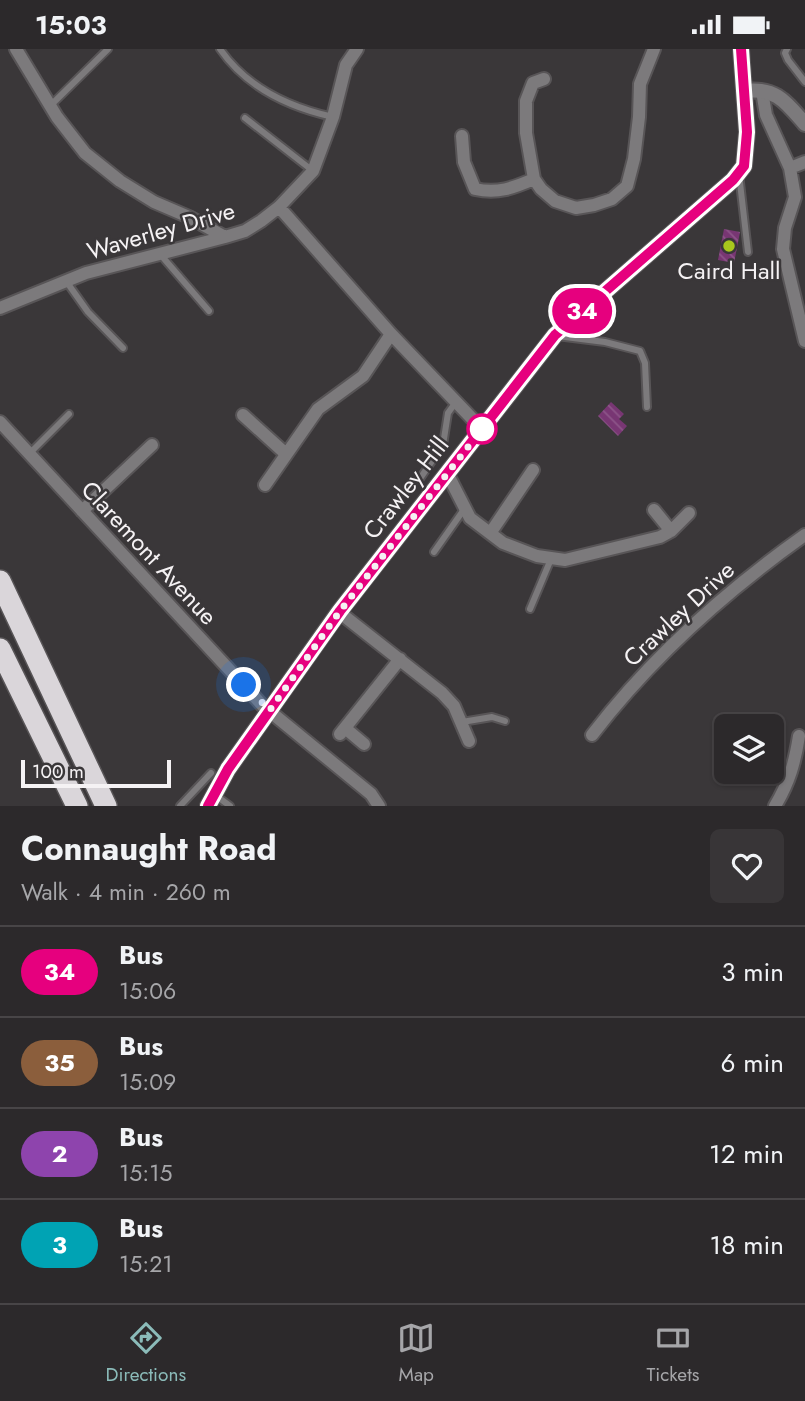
<!DOCTYPE html>
<html lang="en">
<head>
<meta charset="utf-8">
<style>
	:root { --surface:#2c292b; --page:#383537; --text:#f1f3f6; --muted:#a6a6a9; --line:#484547; --accent:#8bbbb9 }
	body { margin:0; font-family:Jost,sans-serif; background:var(--page); color:var(--text); height:100vh; display:flex; flex-direction:column; font-size:26px; white-space:nowrap }
	* { box-sizing:border-box; margin:0 }
	p { font-size:23px; color:var(--muted) }
	.icon { flex:none; width:38px; height:38px; fill:none; stroke:currentColor; stroke-width:2; stroke-linecap:round; stroke-linejoin:round }
	.map { position:relative; height:757px; overflow:hidden }
	.drawer { display:flex; flex-direction:column; background:var(--surface); flex:1 }
	.drawer>* { flex:none }
	.badge { padding:0 14px; border-radius:23px; font-size:24px; line-height:46px }
	.controls { position:absolute; left:714px; top:665px; display:grid; gap:14px }
	.controls a { display:grid; place-items:center; width:70px; height:70px; border-radius:10px; background:var(--surface); box-shadow:0 2px 5px #0004,0 0 0 2px var(--line); font-size:35px }
	.scale { position:absolute; left:21px; bottom:18px; width:150px; box-sizing:border-box; padding-left:7px; border:4px solid #f5f2f4; border-top:0; font-size:19px; line-height:24px; white-space:nowrap; color:#f5f2f4; -webkit-text-stroke:5px #3a3739; paint-order:stroke }
	.you { position:absolute; width:35px; height:35px; margin:-18px; border:5px solid #fff; border-radius:50%; background:#1a73e8; box-shadow:0 0 0 10px #1a73e833 }
	.map>.badge { position:absolute; translate:-50% -50%; box-shadow:0 0 0 4px #fff }
	.round { display:grid; place-items:center; flex:none; width:74px; height:74px; border-radius:10px; background:var(--page) }
	.summary { display:flex; align-items:center; justify-content:space-between; height:119px; padding:0 21px }
	h1 { font-size:33px; font-weight:700; line-height:52px }
	ul { padding:0; list-style:none }
	li { display:flex; align-items:center; gap:21px; height:91px; padding:0 21px; border-top:2px solid var(--line) }
	li div { flex:1 }
	li b { display:block; font-size:26px }
	li em { font-style:normal }
	li .badge { min-width:77px; font-weight:700; text-align:center }
	.status { display:flex; justify-content:space-between; align-items:center; height:49px; padding:0 35px; background:var(--surface); direction:ltr }
	.status svg { height:19px; fill:currentColor }
	.menu { display:flex; justify-content:space-around; align-items:center; height:98px; border-top:2px solid var(--line); background:var(--surface); font-size:19px; color:var(--muted) }
	.menu a { display:grid; justify-items:center; gap:4px }
	.menu .current { color:var(--accent) }
	.map>svg:first-child { display:block }
	.building { fill:url(#building-back-hatch) }
	.lines { fill:none; stroke-linecap:round; stroke-linejoin:round }
	.service-casing { stroke:#585557; stroke-width:10 }
	.minor-casing { stroke:#585557; stroke-width:16 }
	.tertiary-casing { stroke:#585557; stroke-width:18 }
	.motorway-casing { stroke:#585557; stroke-width:24 }
	.service { stroke:#7c7a7c; stroke-width:6 }
	.minor { stroke:#7c7a7c; stroke-width:12 }
	.tertiary { stroke:#7c7a7c; stroke-width:14 }
	.motorway { stroke:#dad6da; stroke-width:21 }
	.line-casing { stroke:#fff; stroke-width:16 }
	.line { stroke:#e6007e; stroke-width:10 }
	.walk { stroke:#f5f2f4; stroke-width:7; stroke-dasharray:0 12.6 }
	.poi-dot { fill:#a8c71d; stroke:#3a3739; stroke-width:2.5 }
	.stop-dot { fill:#fff; stroke:#e6007e; stroke-width:3.5 }
	.labels { text-anchor:middle; stroke-width:5; stroke-linejoin:round; paint-order:stroke }
	.street-label { font-size:24px; fill:#f5f2f4; stroke:#3a3739 }
	.poi-label { font-size:24px; fill:#f5f2f4; stroke:#3a3739 }
</style>
</head>
<body>
<div class="status"><b>15:03</b><svg viewBox="0 0 49 12"><path d="M0 12V9h3v3zM5 12V6h3v6zM10 12V3h3v9zM15 12V0h3v12zM26 1h20v11H26zM47 4h2v5h-2z"/></svg></div>
<div class="map">
<svg width="805" height="757" viewBox="0 0 805 757">
	<defs>
		<pattern id="building-back-hatch" width="6" height="6" patternUnits="userSpaceOnUse" patternTransform="scale(1.75)"><rect width="6" height="6" fill="#783673"/><path d="M-1 5l2 2M0 0l6 6M5-1l2 2" fill="none" stroke="#8c5488"/></pattern>
	</defs>
	<rect width="100%" height="100%" fill="#3a3739"/>
	<path class="building" d="M724,180L740,183L734,214L718,211Z
		M611,353L624,365L619,370L627,377L618,387L598,367Z"/>
	<g class="lines">
		<defs>
			<path id="service" d="M220,0C247,39 288,58 333,68
				M787,0L785,4L788,11L805,33
				M51,56L108,0
				M245,69L313,122
				M739,125L748,203
				M160,205L209,262
				M66,232L88,263L123,299
				M557,287L605,293L640,302L645,314L647,358
				M29,405L69,365
				M419,431L443,396L448,364L456,353
				M434,503L465,459
				M530,560L551,510
				M462,673L492,668L505,672
				M215,746L230,757
				M180,757L211,724"/>
			<path id="minor" d="M16,0L57,68L85,104L120,132L154,153L189,168L225,188
				M544,30L533,34L526,52V84L534,130L541,140L555,152L576,159L594,156L612,150L627,137L634,110L639,68L640,35L654,0
				M762,42L766,66L790,119L795,148L785,179L783,200L805,292
				M462,87L464,113L475,140C498,145 513,139 534,130
				M790,119L805,113
				M279,158L391,285L482,380
				M0,259L86,224L225,188L245,182L261,172L279,158L313,122L333,68L346,16L357,0
				M243,366L286,405
				M0,373L262,656L371,745L379,757
				M447,424L470,469L503,494L537,507L565,511L660,488L671,482L689,464
				M265,436L318,360L363,327L391,285
				M654,461L671,482
				M82,462L152,396
				M491,483L533,421
				M339,563L442,644L454,657L469,692
				M345,679L364,695
				M340,685L400,610
				M592,686C651,609 726,542 805,486
				M775,757C789,734 795,713 799,687"/>
			<path id="tertiary" d="M744,42C776,38 786,53 805,75
				M208,757L228,720L339,563L555,286L733,131L744,117L747,83L741,0"/>
			<path id="motorway" d="M0,532L106,757
				M0,600L77,757"/>
		</defs>
		<use href="#service" class="service-casing"/>
		<use href="#minor" class="minor-casing"/>
		<use href="#tertiary" class="tertiary-casing"/>
		<use href="#motorway" class="motorway-casing"/>
		<use href="#service" class="service"/>
		<use href="#minor" class="minor"/>
		<use href="#tertiary" class="tertiary"/>
		<use href="#motorway" class="motorway"/>
	</g>
	<g class="lines">
		<defs>
			<path id="line" d="M208,757L228,720L340,562L555,286L733,131L744,117L747,83L741,0"/>
		</defs>
		<use href="#line" class="line-casing"/>
		<use href="#line" class="line"/>
		<path class="walk" d="M244,636L270,661L340,562L482,380"/>
	</g>
	<circle class="poi-dot" cx="729" cy="197" r="7"/>
	<circle class="stop-dot" cx="482" cy="380" r="14"/>
	<g class="labels">
		<g class="street-label">
			<text transform="translate(161 182) rotate(-16)" y="8">Waverley Drive</text>
			<text transform="translate(406 439) rotate(-52)" y="8">Crawley Hill</text>
			<text transform="translate(149 504) rotate(47)" y="8">Claremont Avenue</text>
			<text transform="translate(679 565) rotate(-43)" y="8">Crawley Drive</text>
		</g>
		<g class="poi-label">
			<text x="729" y="230">Caird Hall</text>
		</g>
	</g>
</svg>
<div class="controls">
<a><svg class="icon" aria-label="layers" viewBox="0 0 24 24"><path d="M12 4l9 5-9 5-9-5zM3 14l9 5 9-5"/></svg></a>
</div>
<div class="scale">100 m</div>
<div class="you" style="left:244px;top:636px"></div>
<b class="badge" style="left:582px;top:262px;background:#e6007e;color:#fff">34</b>
</div>
<section class="drawer">
<div class="summary"><div><h1>Connaught Road</h1><p>Walk · 4 min · 260 m</p></div><a class="round"><svg class="icon" aria-label="heart" viewBox="0 0 24 24"><path d="M12 20l-8-8c-3-5 5-10 8-4 3-6 11-1 8 4z"/></svg></a></div>
<ul>
<li><span class="badge" style="background:#e6007e;color:#fff">34</span><div><b>Bus</b><p>15:06</p></div><em>3 min</em></li>
<li><span class="badge" style="background:#8b5e3c;color:#fff">35</span><div><b>Bus</b><p>15:09</p></div><em>6 min</em></li>
<li><span class="badge" style="background:#8e44ad;color:#fff">2</span><div><b>Bus</b><p>15:15</p></div><em>12 min</em></li>
<li><span class="badge" style="background:#00a3b4;color:#fff">3</span><div><b>Bus</b><p>15:21</p></div><em>18 min</em></li>
</ul>
</section>
<nav class="menu">
<a class="current"><svg class="icon" aria-label="directions" viewBox="0 0 24 24"><path d="M12 3l9 9-9 9-9-9zM9 14v-3h6M13 9l2 2-2 2"/></svg>Directions</a>
<a><svg class="icon" aria-label="map" viewBox="0 0 24 24"><path d="M3 6l6-2 6 2 6-2v14l-6 2-6-2-6 2zM9 4v14M15 6v14"/></svg>Map</a>
<a><svg class="icon" aria-label="tickets" viewBox="0 0 24 24"><path d="M3 7h18v10H3zM15 7v10"/></svg>Tickets</a>
</nav>
</body>
</html>
